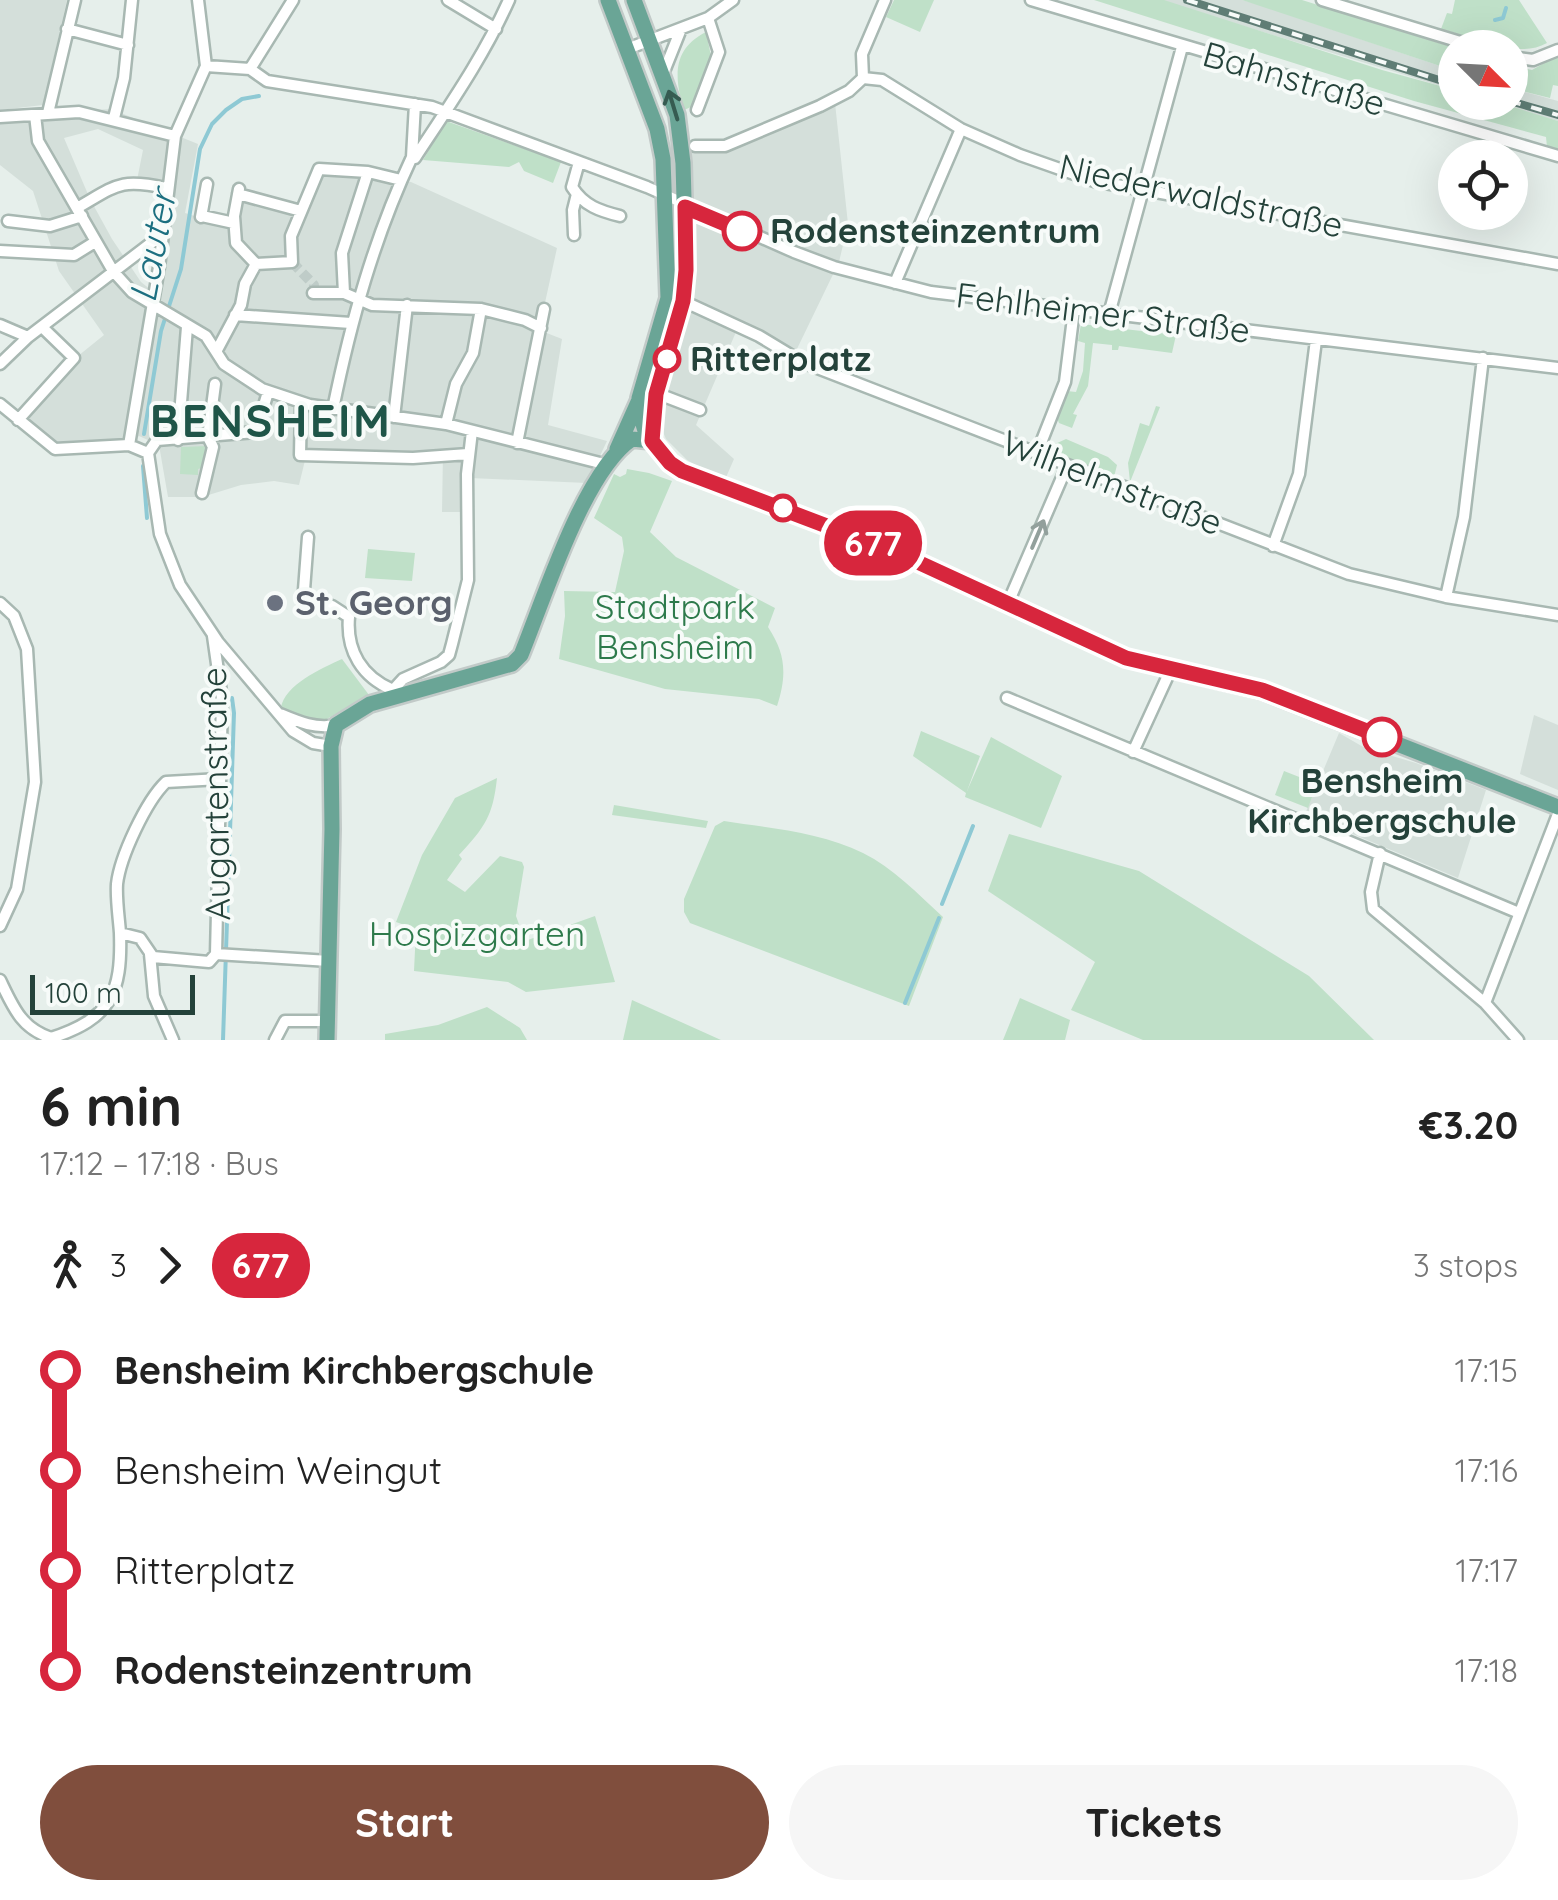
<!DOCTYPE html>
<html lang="en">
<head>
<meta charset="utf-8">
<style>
	:root { --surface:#fff; --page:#f6f6f6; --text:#222; --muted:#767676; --accent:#804e3d }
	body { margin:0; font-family:Quicksand,sans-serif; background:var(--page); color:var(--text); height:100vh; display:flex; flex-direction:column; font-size:38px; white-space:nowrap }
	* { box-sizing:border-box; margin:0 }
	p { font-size:32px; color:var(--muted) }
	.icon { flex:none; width:55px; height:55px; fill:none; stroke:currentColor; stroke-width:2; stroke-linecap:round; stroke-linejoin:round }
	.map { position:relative; height:1040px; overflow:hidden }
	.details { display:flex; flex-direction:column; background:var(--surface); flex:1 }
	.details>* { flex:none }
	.badge { padding:0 20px; border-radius:32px; font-size:35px; line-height:65px }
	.needle { width:65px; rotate:114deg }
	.tools { position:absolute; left:1438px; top:30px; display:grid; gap:20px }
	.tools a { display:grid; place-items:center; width:90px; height:90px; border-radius:50%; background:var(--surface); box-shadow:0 10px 40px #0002; font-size:50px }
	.scale { position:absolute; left:30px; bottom:25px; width:165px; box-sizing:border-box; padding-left:10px; border:5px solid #24423a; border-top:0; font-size:28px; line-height:35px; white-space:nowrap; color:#24423a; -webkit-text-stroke:8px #f7fbf9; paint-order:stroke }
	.map>.badge { position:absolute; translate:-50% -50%; box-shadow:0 0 0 5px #fff }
	.legs { display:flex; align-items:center; gap:15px; height:110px; padding:0 40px; font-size:32px }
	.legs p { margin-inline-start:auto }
	.head { display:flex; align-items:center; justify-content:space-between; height:170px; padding:0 40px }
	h1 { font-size:55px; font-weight:700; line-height:75px }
	.button { display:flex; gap:20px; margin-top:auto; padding:20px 40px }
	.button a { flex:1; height:115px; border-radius:60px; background:var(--accent); color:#fff; font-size:40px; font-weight:700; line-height:115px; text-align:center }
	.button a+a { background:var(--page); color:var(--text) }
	ul { padding:0 40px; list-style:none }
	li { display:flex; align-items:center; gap:35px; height:100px; font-size:38px }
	li i { display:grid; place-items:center; width:15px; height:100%; margin:0 12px; background:currentColor }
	li i::after { content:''; width:25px; height:25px; margin:-12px; border:8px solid; border-radius:50%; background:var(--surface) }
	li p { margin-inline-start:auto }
	li:first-child i { background:linear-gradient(#0000 50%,currentColor 0) }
	li:last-child i { background:linear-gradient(currentColor 50%,#0000 0) }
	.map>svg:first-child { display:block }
	.built { fill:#d4dfda; fill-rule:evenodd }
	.green { fill:#bfe0c8 }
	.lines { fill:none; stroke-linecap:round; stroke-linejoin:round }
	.stream { stroke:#8ec9d4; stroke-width:4 }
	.street-tunnel { stroke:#bfccc8; stroke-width:10; stroke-dasharray:10 5; stroke-linecap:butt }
	.street-casing { stroke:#a8b8b2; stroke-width:15 }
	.primary-casing { stroke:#c2cac8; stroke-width:20 }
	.street { stroke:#fff; stroke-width:10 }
	.primary { stroke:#6aa596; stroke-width:15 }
	.rail-casing { stroke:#5f7d75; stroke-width:8 }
	.rail { stroke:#f7fbf9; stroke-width:4; stroke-dasharray:11; stroke-linecap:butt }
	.oneway { stroke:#365b51 }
	.oneway2 { stroke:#92a09c }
	.line-1-casing { stroke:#fff; stroke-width:22 }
	.line-1 { stroke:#d7263d; stroke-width:15 }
	.stop-1-dot { fill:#fff; stroke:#d7263d; stroke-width:5 }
	.worship-dot { fill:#6b7280; stroke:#f7fbf9; stroke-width:4 }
	.labels { text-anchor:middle; stroke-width:8; stroke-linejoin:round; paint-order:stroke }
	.street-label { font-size:35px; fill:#24423a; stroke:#f7fbf9 }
	.stop-label { font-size:35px; font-weight:bold; fill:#24423a; stroke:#f7fbf9; text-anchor:start }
	.worship-label { font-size:35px; font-weight:bold; fill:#5b616d; stroke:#f7fbf9; text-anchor:start }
	.park-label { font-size:35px; fill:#2d7a4b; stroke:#f7fbf9 }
	.water-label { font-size:38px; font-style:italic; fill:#1c6f80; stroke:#f7fbf9 }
	.district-label { font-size:45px; font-weight:bold; letter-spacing:2.5px; fill:#1f5548; stroke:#f7fbf9 }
</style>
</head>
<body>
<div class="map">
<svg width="1558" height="1040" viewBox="0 0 1558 1040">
	<rect width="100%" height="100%" fill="#e6efeb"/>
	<path class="built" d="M0,0H67L43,105L0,110Z
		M1157,0H1242L1260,5L1455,71V90Z
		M1510,88L1558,101V121L1491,103L1510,102Z
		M835,103L848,224L839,262L795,353L739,325L696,425L734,459L724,482L687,460L666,439L658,420L676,347L688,149L725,147Z
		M111,109L198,144L185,213L223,225L233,198L300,210L318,170L411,182L557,248L539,330L562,339L548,425L607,441L587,483L470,478L468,512H442L443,452L308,448L299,485L274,481L241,485L202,497H168L159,445L139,436L126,445L65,450L17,423L78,356L104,335L59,271L33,191L0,165V116ZM98,129L143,150L137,180L164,188L155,240L151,290L141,282L112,239L90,199L64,138Z
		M1534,715L1558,725V790L1520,774Z
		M1339,733L1365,748L1416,763L1486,790L1458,878L1305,814Z"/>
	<path class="green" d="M894,0H934L920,32L886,17Z
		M1094,0H1164L1382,70L1455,90V102L1503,104L1558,121V150L1547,147L1546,137L1414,101Z
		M1242,0H1302L1455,48V71Z
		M1455,0H1519L1547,43C1517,60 1473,37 1441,29L1447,13L1452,14Z
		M706,32L711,56L691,107L684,110C674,77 672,49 706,32Z
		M1553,58H1558V86L1553,85L1550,98L1510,88V65L1532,70Z
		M446,121L561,162L553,183L524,171L519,162L509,167L423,160Z
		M1081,324L1176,335L1172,353L1119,346L1118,350H1112V345L1093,343L1088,386L1073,414L1077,415L1072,428L1059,423L1057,418L1067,391L1076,392L1083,371L1085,343L1078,341Z
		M1156,406L1160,407L1130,482L1128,463L1140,423L1149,426Z
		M1066,439L1108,457L1117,465L1114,477L1054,453L1055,444Z
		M208,446L206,467L198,469V475L180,474L181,447Z
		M627,469L649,473L672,481L650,532L676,557L775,608L768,627C786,654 787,675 777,706L759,699L665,689L559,659L565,616L564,591L615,592L624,551L622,537L594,518L614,474L620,477L626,474Z
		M368,549L415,553L412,581L365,578Z
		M342,659L369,695L318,724L293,716L281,708C284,685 322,668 342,659Z
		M921,731L980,756L967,791L991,737L1062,776L1041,828L965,797L966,793L913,756Z
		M1284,771L1317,784L1308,808L1275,795Z
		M497,778C493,816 485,827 459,855L462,859L447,880L465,892L500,856L522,862L524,867L516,916L525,941L595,916L615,982L526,992L508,982L414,971L416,929L396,922L422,855L455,798Z
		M614,805L708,821L706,828L612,815Z
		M724,821C769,828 821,832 863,853C893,868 918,894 943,917L909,1006L690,923L684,912V899L715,826Z
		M1009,834L1139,871L1309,976L1374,1040H1143L1071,1010L1095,962L988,891Z
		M1020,998L1070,1020L1065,1040H1003Z
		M632,1000L721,1040H623Z
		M487,1007L520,1028L527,1040H385V1034L438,1025Z"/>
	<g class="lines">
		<path class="stream" d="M1495,20L1503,18L1506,8
			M144,434L161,331L181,269L200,149L212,124L226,110L242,99L259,96
			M143,466L147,518
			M942,904L973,826
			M905,1003L939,918
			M223,1040L234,713L232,698"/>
		<path class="street-tunnel" d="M292,262L314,285L313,293"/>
		<defs>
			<path id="street" d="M198,0L206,66
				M448,0L496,29
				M1031,0L1558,156
				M1322,0L1480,48
				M67,29L128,45
				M627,49L708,18L733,0
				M1510,57L1533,60L1558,50
				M250,69L267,81L432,107L647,187L794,252L834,267L931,292L1558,368
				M250,69L293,0
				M663,74L681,29
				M863,78L882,80L961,129L1020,155L1094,181L1558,264
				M863,78L862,54L885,0
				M697,110L719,52L708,18
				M48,113L75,0
				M35,115L38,141L113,271L132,292L206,336L224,364L262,389L310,405L446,424L604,464
				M0,117L79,112L175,136
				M114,118L124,78L132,0
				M695,146H725L820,106L849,91L863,78
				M412,157L415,104
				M579,162L572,187C584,206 600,211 620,216
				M401,180L368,172L342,253L344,293L372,305L481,309L525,320L541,328
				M239,189L234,216L236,243L256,264
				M238,194L301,211
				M77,208C117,185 120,178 166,188
				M202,216L234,223
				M201,217L207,184
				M8,221L50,226L82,216
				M574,235L573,210L577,194
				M0,251L74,255L95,242
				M895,283L961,129
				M313,293H344
				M683,301L759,336L802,362L1349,574L1446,597L1558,615
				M1109,314L1182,47
				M235,315L351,323
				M0,325L28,337
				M217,350L241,305L245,284L256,264L292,262L291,236L319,169L368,172
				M0,364L28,337L163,234
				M656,393L700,410
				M301,403L300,455L413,458L468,454
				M0,404L55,449L129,445L148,453
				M333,409C351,321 374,238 412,157L415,158C449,106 484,56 509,0
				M394,417L407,305
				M18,420L74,358L42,327
				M446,424L456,384L473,353L481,309
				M178,440L187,327
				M517,443L544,309
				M129,445L159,267L175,136L206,66L250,69
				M148,453L160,534L180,585L218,642L293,731L313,743L331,746
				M148,453L157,440L256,432L268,392
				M1037,453L1065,382L1074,310
				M202,493L213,447L208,437L215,384
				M308,537L303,603L332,606L349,617C346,651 362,677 393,690
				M1273,546L1299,474L1316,340
				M1446,597L1464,517L1483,358
				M0,603L14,616L27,649L35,782L17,889L0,926
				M1008,603L1067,466
				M213,636L222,699L216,954
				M393,690L403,679L441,662L449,655L452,644L468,580L467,474L472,431
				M1007,698L1519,913
				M280,714C299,722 315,729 336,725
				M1133,752L1171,669
				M1380,853L1371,892L1373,909L1485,1003L1518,1040
				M120,933C119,918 116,900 117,884C120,857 146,801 166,782L220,779
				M150,954L154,996L173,1040
				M0,980C13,1007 21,1028 51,1038C111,1019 122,993 120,933L140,938L153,957L209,962L216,954L329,961
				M1485,1003L1558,814
				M275,1040L285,1021H327"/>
			<path id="primary" d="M608,0L657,129L663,159L668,298L639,398L640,414L646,434L670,463L682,471L898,553L1126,658L1262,691L1558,807
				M634,0L677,115L683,163L686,270L683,301L656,393L652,441
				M617,449L638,402
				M327,1040L332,829L331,746L336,725L370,704L512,664L521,655C544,599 584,471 632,439L652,441"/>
		</defs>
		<use href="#street" class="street-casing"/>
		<use href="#primary" class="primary-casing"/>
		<use href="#street" class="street"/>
		<use href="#primary" class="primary"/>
		<defs>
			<path id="rail" d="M1187,0L1455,85
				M1510,101L1558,115"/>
		</defs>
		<use href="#rail" class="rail-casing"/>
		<use href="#rail" class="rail"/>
	</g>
	<defs><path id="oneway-shaft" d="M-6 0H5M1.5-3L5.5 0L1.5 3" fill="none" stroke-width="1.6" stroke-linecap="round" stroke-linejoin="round" transform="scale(2.5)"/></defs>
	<use class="oneway" href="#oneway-shaft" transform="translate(673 105) rotate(-107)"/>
	<use class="oneway2" href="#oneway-shaft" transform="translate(1038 534) rotate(-67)"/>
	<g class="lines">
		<defs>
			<path id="line-1" d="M742,231L685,207L686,270L683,301L656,394L652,441L670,463L682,471L898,553L1126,658L1262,690L1382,737"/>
		</defs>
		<use href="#line-1" class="line-1-casing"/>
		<use href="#line-1" class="line-1"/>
	</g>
	<g class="stop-1-dot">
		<circle cx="742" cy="231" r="18"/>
		<circle cx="667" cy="359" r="12"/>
		<circle cx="783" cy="508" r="12"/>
		<circle cx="1382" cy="737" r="18"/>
	</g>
	<circle class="worship-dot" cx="275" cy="603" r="10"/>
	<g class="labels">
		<g class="street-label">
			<text transform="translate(1294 79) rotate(16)" y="12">Bahnstraße</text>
			<text transform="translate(1201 196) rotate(12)" y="12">Niederwaldstraße</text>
			<text transform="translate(1103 313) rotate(7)" y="12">Fehlheimer Straße</text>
			<text transform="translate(1112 483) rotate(21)" y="12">Wilhelmstraße</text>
			<text transform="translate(216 794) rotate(-91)" y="12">Augartenstraße</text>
		</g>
		<g class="stop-label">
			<text x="770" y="243">Rodensteinzentrum</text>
			<text x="690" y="371">Ritterplatz</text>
			<text x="1382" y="793" text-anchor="middle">Bensheim<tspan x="1382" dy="40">Kirchbergschule</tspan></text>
		</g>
		<g class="worship-label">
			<text x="295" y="615">St. Georg</text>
		</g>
		<g class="park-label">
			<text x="675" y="619">Stadtpark<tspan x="675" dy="40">Bensheim</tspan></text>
			<text x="477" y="946">Hospizgarten</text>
		</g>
		<g class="water-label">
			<text transform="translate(153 246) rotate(-79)" y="13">Lauter</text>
		</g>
		<g class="district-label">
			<text x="271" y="437">BENSHEIM</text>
		</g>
	</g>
</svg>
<div class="tools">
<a><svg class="needle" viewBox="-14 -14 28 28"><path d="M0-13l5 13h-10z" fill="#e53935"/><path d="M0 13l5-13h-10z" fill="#767676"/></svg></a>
<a><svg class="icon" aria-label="locate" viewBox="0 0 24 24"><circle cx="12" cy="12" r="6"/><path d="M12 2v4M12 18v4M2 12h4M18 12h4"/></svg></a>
</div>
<div class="scale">100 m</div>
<b class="badge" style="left:873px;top:543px;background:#d7263d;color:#fff">677</b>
</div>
<section class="details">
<div class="head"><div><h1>6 min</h1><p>17:12 – 17:18 · Bus</p></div><b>€3.20</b></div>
<div class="legs"><svg class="icon" aria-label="walk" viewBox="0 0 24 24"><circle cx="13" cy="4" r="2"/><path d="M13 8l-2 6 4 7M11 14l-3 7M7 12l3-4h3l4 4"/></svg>3<svg class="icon" aria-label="forward" viewBox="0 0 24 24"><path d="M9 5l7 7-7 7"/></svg><b class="badge" style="background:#d7263d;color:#fff">677</b><p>3 stops</p></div>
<ul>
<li><i style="color:#d7263d"></i><b>Bensheim Kirchbergschule</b><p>17:15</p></li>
<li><i style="color:#d7263d"></i><span>Bensheim Weingut</span><p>17:16</p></li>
<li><i style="color:#d7263d"></i><span>Ritterplatz</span><p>17:17</p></li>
<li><i style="color:#d7263d"></i><b>Rodensteinzentrum</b><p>17:18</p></li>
</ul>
<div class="button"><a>Start</a><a>Tickets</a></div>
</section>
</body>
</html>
